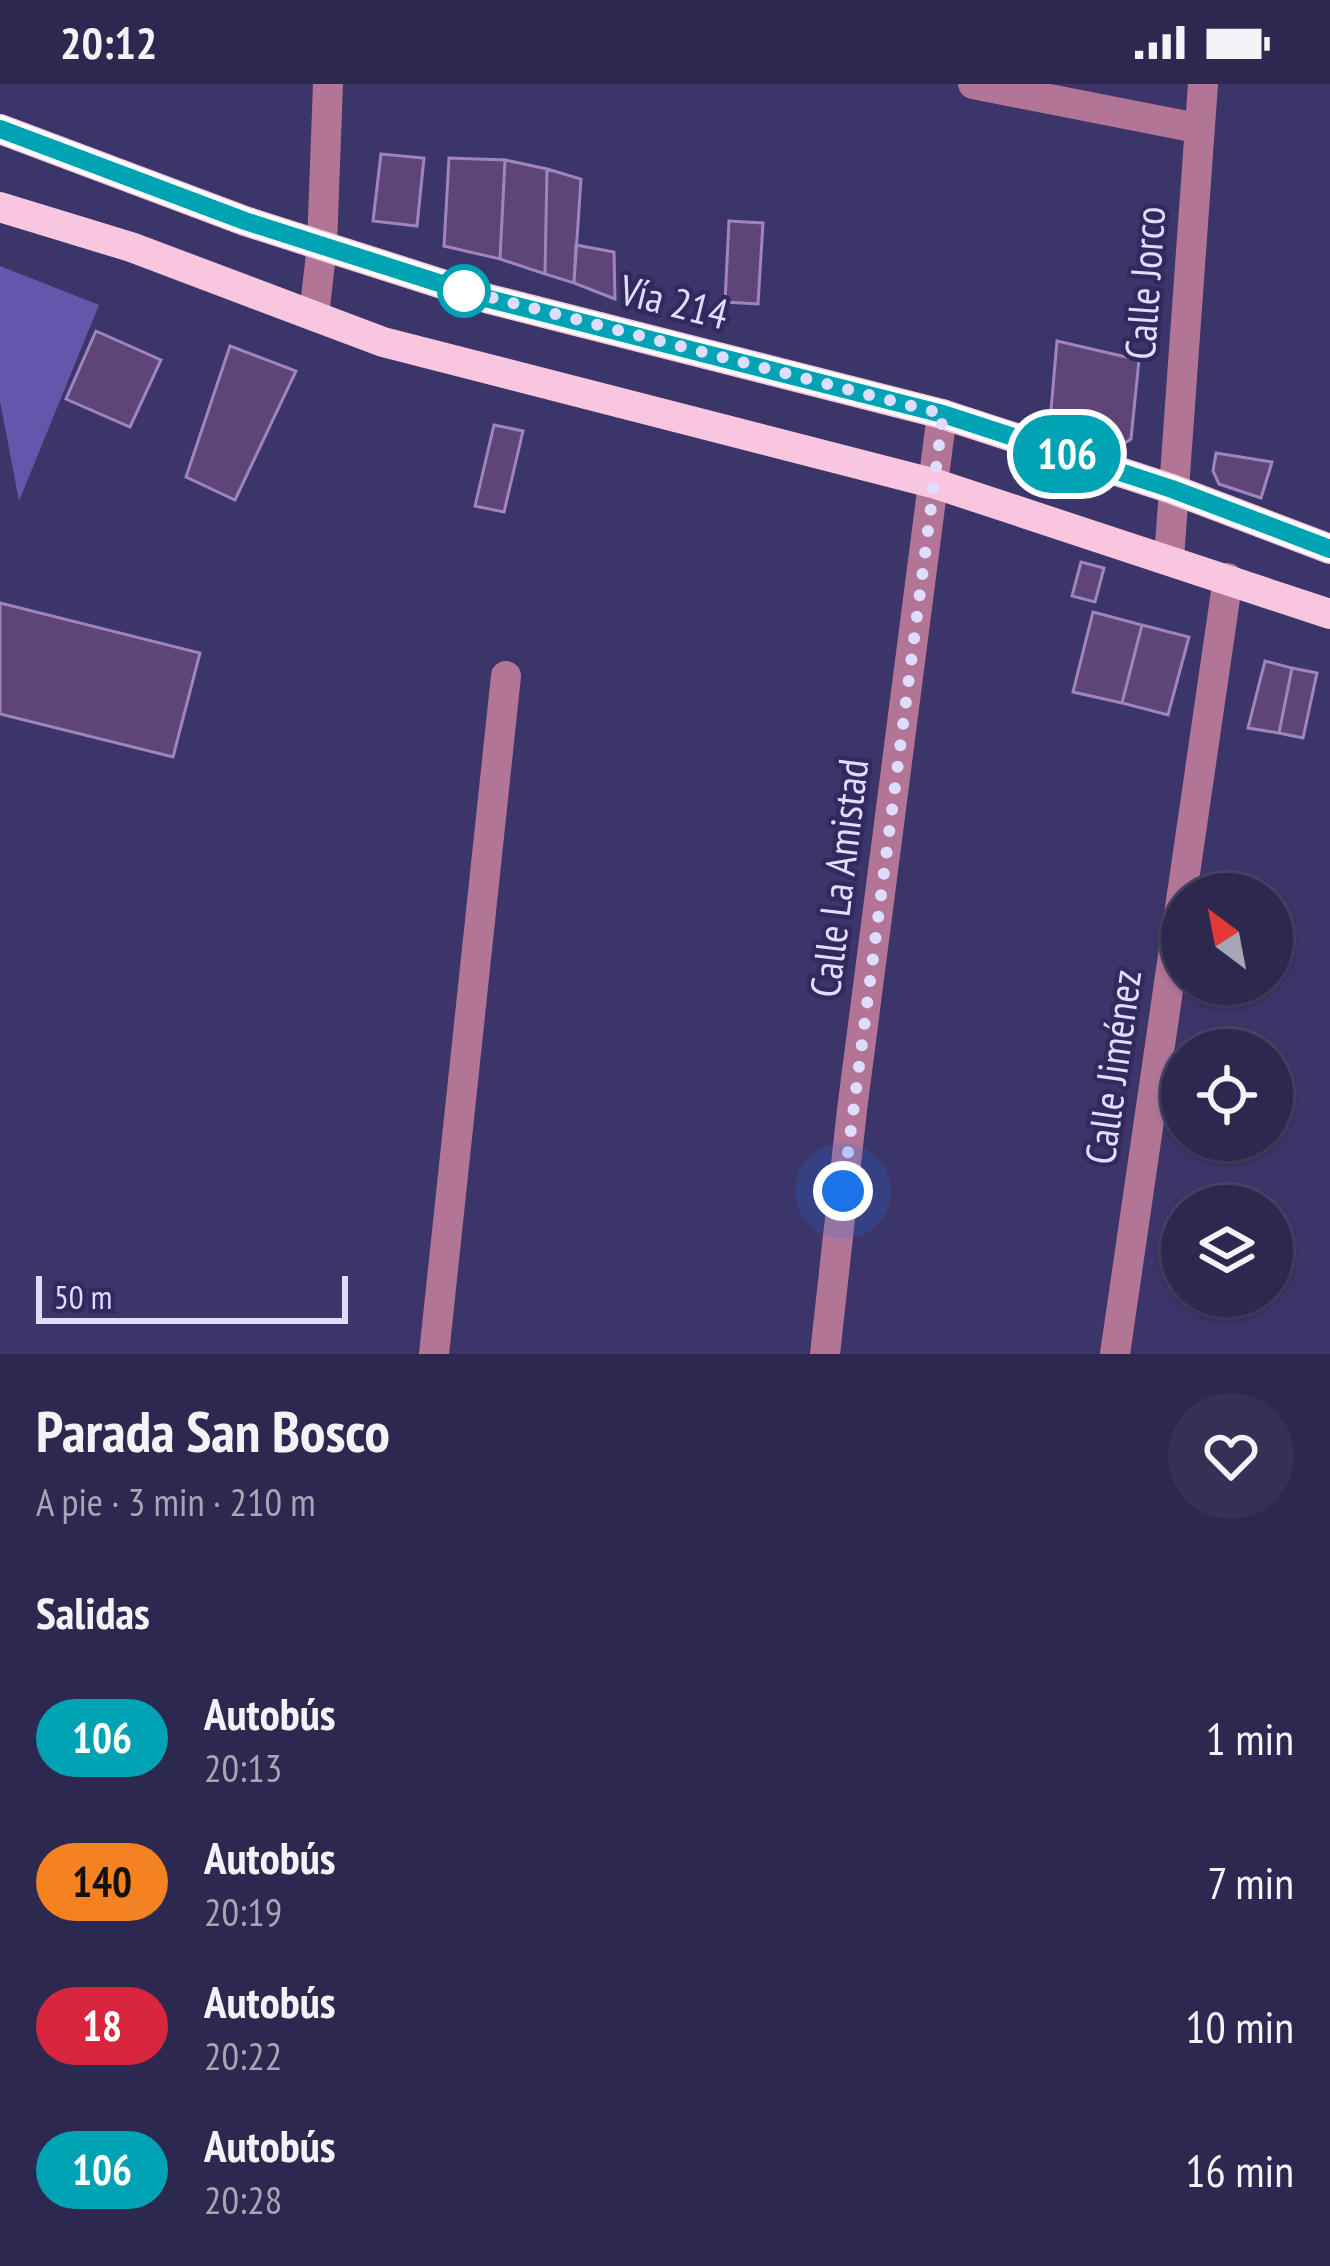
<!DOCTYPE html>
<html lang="es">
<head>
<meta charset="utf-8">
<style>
	:root { --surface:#2d284f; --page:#353056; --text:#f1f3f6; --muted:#a7a6b7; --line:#484466 }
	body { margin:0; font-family:"PT Sans Narrow",sans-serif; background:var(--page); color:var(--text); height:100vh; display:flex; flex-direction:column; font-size:45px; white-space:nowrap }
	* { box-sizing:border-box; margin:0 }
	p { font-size:39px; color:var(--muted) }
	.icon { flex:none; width:66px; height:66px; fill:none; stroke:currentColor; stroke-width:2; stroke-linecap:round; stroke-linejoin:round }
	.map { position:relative; height:1270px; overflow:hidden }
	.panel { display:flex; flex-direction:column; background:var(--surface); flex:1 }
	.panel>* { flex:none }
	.badge { padding:0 24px; border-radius:39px; font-size:42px; line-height:78px }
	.needle { width:78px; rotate:328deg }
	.fabs { position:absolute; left:1161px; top:789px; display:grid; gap:24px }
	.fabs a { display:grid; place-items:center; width:132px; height:132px; border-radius:50%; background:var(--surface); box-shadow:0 3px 9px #0004,0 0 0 3px var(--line); font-size:60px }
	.scale { position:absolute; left:36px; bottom:30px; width:312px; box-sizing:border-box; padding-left:12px; border:6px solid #deddfe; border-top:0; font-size:33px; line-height:42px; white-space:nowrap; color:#deddfe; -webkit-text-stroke:9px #322a5e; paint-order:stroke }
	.you { position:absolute; width:60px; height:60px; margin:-30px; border:9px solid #fff; border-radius:50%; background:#1a73e8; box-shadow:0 0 0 18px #1a73e833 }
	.map>.badge { position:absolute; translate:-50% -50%; box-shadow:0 0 0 6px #fff }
	h2 { padding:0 36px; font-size:45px; line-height:108px }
	.round { display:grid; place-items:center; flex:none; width:126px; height:126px; border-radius:63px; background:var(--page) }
	.headline { display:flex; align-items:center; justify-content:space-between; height:204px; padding:0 36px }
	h1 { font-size:57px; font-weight:700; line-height:90px }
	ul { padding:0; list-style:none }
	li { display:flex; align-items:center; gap:36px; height:144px; padding:0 36px }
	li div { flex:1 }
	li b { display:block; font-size:45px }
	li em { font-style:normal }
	li .badge { min-width:132px; font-weight:700; text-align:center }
	.status { display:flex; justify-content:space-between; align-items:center; height:84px; padding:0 60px; background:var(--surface); direction:ltr }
	.status svg { height:33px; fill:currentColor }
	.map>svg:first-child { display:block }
	.green { fill:#6257aa }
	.building { fill:#5f4478; stroke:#a084bd; stroke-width:3 }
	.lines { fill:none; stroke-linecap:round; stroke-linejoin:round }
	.minor { stroke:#b27595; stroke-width:30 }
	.major { stroke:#f8c6df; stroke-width:30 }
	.line-casing { stroke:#fff; stroke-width:27 }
	.line { stroke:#00a3b4; stroke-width:18 }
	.walk { stroke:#deddfe; stroke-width:12; stroke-dasharray:0 21.6 }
	.stop-dot { fill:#fff; stroke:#00a3b4; stroke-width:6 }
	.labels { text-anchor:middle; stroke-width:9; stroke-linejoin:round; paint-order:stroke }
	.street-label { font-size:42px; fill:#deddfe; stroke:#322a5e }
</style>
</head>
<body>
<div class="status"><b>20:12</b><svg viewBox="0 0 49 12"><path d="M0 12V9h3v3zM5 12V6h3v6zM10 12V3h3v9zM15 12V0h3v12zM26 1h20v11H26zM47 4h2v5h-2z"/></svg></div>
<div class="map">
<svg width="1330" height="1270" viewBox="0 0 1330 1270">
	<rect width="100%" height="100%" fill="#3c3569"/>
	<path class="green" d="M0,182L99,221L19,417L0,317Z"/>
	<path class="building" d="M381,70L424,74L417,142L373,137Z
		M449,74L505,76L500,175L444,162Z
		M505,76L547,85L545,190L500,175Z
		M547,85L581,95L574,199L545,190Z
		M729,137L763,139L758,220L725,218Z
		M576,161L614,168L615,215L574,199Z
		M96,247L161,276L130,343L66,315Z
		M1057,257L1139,276L1131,355L1112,367L1049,349Z
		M230,262L296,287L235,416L186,393Z
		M494,341L523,347L504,428L475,422Z
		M1216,369L1272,378L1261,414L1219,400L1213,387Z
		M1081,478L1104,484L1095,518L1072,512Z
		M0,519L200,569L173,673L0,630Z
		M1093,528L1142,541L1122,619L1073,608Z
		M1142,541L1189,553L1168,631L1122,619Z
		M1265,577L1292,584L1279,649L1248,644Z
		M1292,584L1317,589L1303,654L1279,649Z"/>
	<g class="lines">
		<path class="minor" d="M973,0L1197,44
			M314,232L322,161L328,0
			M1169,475L1203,0
			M434,1270L506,592
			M825,1270L852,1026L942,330
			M1115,1270L1228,494"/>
		<path class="major" d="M0,45L245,137L489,215L942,330L1172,405L1330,465
			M0,123L131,163L383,258L936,400L1330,530"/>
	</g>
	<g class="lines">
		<defs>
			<path id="line" d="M0,45L245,137L489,215L943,330L1172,405L1330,465"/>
		</defs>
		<use href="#line" class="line-casing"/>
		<use href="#line" class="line"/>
		<path class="walk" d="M464,207L447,202L943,330L843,1107"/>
	</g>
	<circle class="stop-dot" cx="464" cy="207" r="24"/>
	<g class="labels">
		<g class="street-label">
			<text transform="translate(1145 199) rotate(-86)" y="15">Calle Jorco</text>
			<text transform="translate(674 218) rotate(14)" y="15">Vía 214</text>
			<text transform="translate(839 794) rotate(-83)" y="15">Calle La Amistad</text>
			<text transform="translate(1113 983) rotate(-82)" y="15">Calle Jiménez</text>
		</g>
	</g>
</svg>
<div class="fabs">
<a><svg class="needle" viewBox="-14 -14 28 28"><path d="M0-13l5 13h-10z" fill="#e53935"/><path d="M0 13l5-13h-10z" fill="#a7a6b7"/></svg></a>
<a><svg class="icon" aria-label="locate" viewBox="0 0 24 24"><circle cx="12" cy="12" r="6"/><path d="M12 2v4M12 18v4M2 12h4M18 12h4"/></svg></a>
<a><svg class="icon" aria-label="layers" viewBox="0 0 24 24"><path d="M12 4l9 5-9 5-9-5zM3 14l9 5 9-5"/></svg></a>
</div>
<div class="scale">50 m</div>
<div class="you" style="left:843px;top:1107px"></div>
<b class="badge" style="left:1067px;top:370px;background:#00a3b4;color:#fff">106</b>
</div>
<section class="panel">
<div class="headline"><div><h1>Parada San Bosco</h1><p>A pie · 3 min · 210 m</p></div><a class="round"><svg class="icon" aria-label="heart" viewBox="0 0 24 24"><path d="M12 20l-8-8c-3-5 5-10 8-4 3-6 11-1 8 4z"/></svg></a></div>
<h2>Salidas</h2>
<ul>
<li><span class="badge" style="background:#00a3b4;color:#fff">106</span><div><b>Autobús</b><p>20:13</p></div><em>1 min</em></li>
<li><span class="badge" style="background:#f58220;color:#111">140</span><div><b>Autobús</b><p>20:19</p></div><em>7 min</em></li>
<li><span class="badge" style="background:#d7263d;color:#fff">18</span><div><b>Autobús</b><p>20:22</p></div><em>10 min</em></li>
<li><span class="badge" style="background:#00a3b4;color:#fff">106</span><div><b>Autobús</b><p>20:28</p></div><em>16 min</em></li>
</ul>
</section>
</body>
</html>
